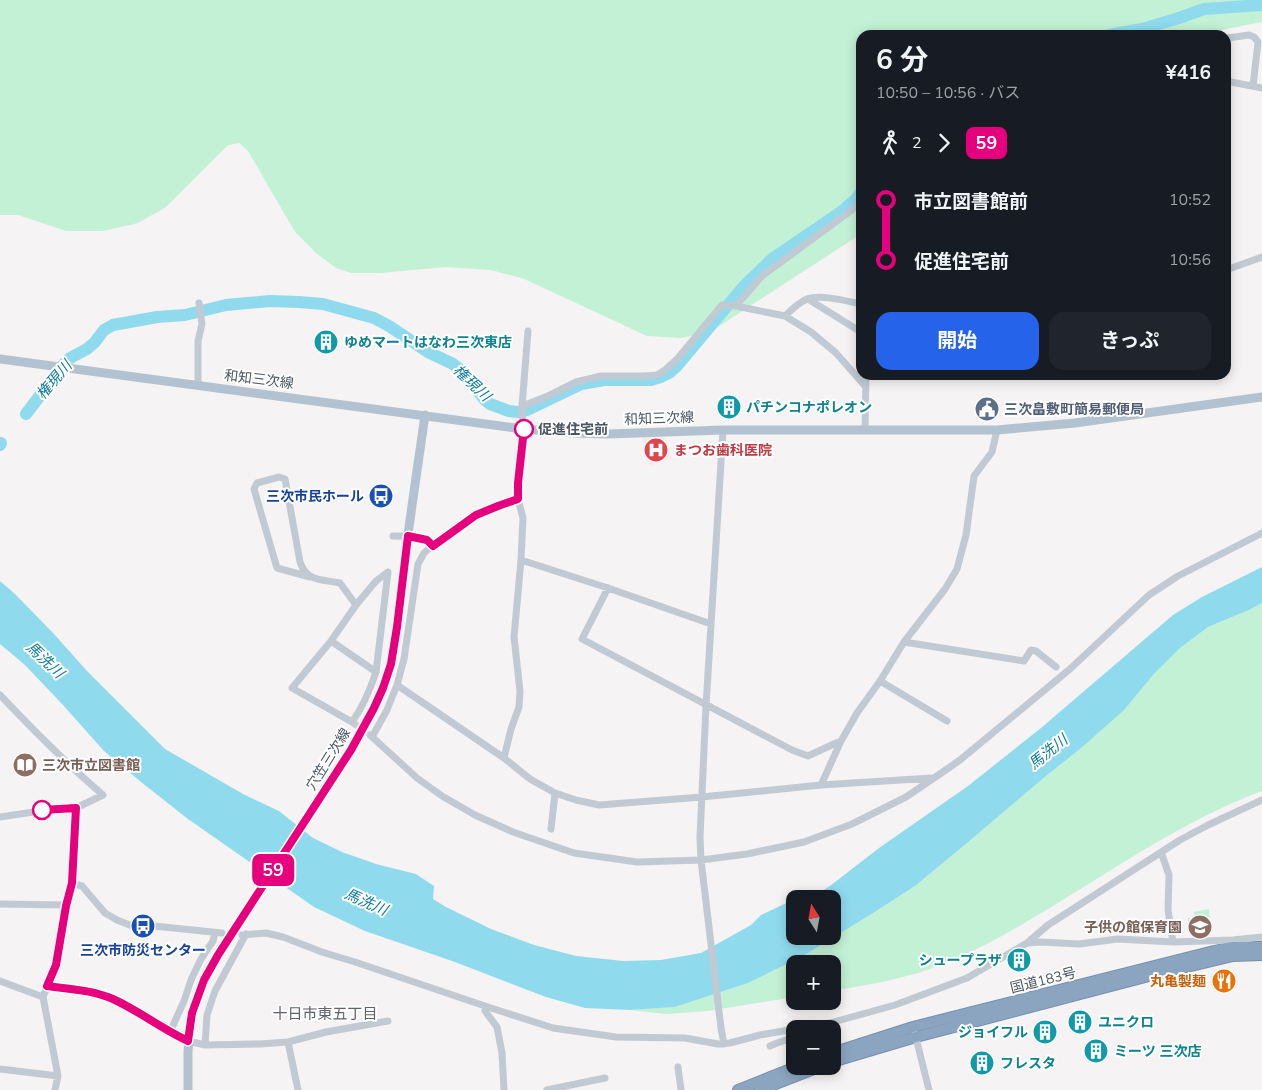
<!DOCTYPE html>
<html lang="ja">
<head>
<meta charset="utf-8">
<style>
	:root { --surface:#171b24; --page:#20242c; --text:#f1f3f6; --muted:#9ea1a6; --accent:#2563eb }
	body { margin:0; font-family:"Nunito Sans","Noto Sans JP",sans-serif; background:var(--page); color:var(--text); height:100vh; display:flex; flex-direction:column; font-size:19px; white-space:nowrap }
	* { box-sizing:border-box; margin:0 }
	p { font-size:16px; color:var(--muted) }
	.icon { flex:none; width:28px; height:28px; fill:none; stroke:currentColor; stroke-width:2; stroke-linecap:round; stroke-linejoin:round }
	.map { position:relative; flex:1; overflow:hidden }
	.panel { position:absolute; left:856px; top:30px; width:375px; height:350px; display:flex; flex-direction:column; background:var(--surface); border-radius:15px; box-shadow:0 2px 12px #0003 }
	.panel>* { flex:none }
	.badge { padding:0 10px; border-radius:8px; font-size:18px; line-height:32px }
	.needle { width:32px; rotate:349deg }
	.tools { position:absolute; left:786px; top:890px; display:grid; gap:10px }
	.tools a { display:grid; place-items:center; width:55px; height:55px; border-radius:10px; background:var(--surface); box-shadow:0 2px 12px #0003; font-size:25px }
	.map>.badge { position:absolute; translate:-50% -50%; box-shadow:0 0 0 2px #fff }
	.legs { display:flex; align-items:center; gap:8px; height:55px; padding:0 20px; font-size:16px }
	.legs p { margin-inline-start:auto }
	.headline { display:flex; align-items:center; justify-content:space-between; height:85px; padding:0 20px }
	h1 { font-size:28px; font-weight:700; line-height:38px }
	.cta { display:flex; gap:10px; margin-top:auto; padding:10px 20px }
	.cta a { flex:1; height:58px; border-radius:15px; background:var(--accent); color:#fff; font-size:20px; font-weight:700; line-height:58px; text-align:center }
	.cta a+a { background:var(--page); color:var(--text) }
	ul { padding:0 20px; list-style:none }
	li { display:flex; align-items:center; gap:18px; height:60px; font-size:19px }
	li i { display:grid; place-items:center; width:8px; height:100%; margin:0 6px; background:currentColor }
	li i::after { content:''; width:12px; height:12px; margin:-6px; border:4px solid; border-radius:50%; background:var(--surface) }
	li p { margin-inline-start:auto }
	li:first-child i { background:linear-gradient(#0000 50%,currentColor 0) }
	li:last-child i { background:linear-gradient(currentColor 50%,#0000 0) }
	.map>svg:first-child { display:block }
	.medical { fill:#fce8e6 }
	.green { fill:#c3f1d5 }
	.water { fill:#90daee }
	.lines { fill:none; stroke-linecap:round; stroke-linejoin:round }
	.river { stroke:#90daee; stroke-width:12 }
	.minor-tunnel { stroke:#caccce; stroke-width:7; stroke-dasharray:7 3.5; stroke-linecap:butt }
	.highway-casing { stroke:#7690ad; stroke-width:12 }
	.minor { stroke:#c1cad2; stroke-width:7 }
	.major { stroke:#b3c2d1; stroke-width:9 }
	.highway { stroke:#8ba5c1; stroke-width:10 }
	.line-1-casing { stroke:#fff; stroke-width:11 }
	.line-1 { stroke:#e6007e; stroke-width:8 }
	.stop-1-dot { fill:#fff; stroke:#e6007e; stroke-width:2.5 }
	.labels { text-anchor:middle; stroke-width:4; stroke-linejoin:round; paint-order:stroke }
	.culture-label { font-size:14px; font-weight:bold; fill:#0d838f; stroke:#fff; text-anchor:start }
	.street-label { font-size:14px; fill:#4a5661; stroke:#fff }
	.service-label { font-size:14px; font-weight:bold; fill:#4e5e75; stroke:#fff; text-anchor:start }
	.stop-label { font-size:14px; font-weight:bold; fill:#4a5661; stroke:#fff; text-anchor:start }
	.health-label { font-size:14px; font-weight:bold; fill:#be3a42; stroke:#fff; text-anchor:start }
	.transit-label { font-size:14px; font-weight:bold; fill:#164399; stroke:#fff; text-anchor:end }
	.education-label { font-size:14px; font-weight:bold; fill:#785e54; stroke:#fff; text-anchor:start }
	.food-label { font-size:14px; font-weight:bold; fill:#c56008; stroke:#fff; text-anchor:end }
	.water-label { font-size:15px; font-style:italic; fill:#0c7c9b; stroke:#fff }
	.neighbourhood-label { font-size:15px; fill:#5f6368; stroke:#fff }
</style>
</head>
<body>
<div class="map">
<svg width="1262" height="1090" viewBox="0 0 1262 1090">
	<rect width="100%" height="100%" fill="#f5f3f3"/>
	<path class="medical" d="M642,436H664L672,458L650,466Z"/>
	<path class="green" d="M0,0H1262V22L1216,31L1204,35H861V234L710,332L681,338L647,336L522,278L491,270L445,267L381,273H351L336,268L317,254L295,232L248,151L239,143L228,145L166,207L138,223L103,231H66L18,215H0Z
		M1262,603V791C1160,829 1074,900 977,949C967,954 956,958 946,962C937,966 927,970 918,973C890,981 861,986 833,991L832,964H795V997L707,1011L666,1014L630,1010L675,1007L748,983L803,956L870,915L915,886L967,843L1046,776L1080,749L1180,648L1208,627L1249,610Z
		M1209,909L1210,924H1203L1202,928H1188V918H1194V912Z"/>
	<path class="water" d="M1262,567V603L1249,610L1208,627L1180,648L1153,675L1124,710L1080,749L1046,776L967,843L915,886L870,915L803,956L748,983L675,1007L630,1010L585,1008L546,997L455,962L365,931L314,907L188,819L141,782L104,751L63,705L25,665L0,644V581L15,594L54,634L87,671L165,749L243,794L279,811L313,838L342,852L376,864L416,874L434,886L433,899L446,907L491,929L534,945L576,956L623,961L661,960L701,953L751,925L761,915L795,899V936H832V899H796L804,895L810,898L830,886L879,848L968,786L1041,728L1173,615L1202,597Z"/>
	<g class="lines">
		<path class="river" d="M1109,35L1142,29L1179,18L1204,9L1262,5
			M26,414L64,364L70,358L87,349L95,342L104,330L113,325L157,317L185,315L226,305L270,301L299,302L323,304L374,318L389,326L428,352L453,364L463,372L485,400L490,404L509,411L518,412L527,410L581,384L604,380H651L661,377L669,373L677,366L744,286L772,259L841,212L856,199L861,192
			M0,445L1,443"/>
		<path class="minor-tunnel" d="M352,722L370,735"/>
		<defs>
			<path id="highway" d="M832,1053L913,1027L1214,951L1233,947H1262
				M832,1062L916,1037L1149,976L1233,956L1262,955
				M738,1090L798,1066
				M760,1090L822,1066"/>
		</defs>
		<use href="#highway" class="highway-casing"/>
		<path class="minor" d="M1228,38L1249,35L1254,37L1258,42L1253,86
			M1226,39L1228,38L1226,58
			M1226,81L1262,88
			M1226,270L1262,257
			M808,299L861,332
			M736,306L762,276L852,210L861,200
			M785,316C791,310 798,303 807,299C821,294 846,301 861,304
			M198,385V341L202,324L199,303
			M522,406L548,396L576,382L601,376H644L657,375L665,370L678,358L722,305L736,306L785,316L811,332L836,353L865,386
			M723,430L706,706L700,837L701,860L721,1028L724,1044
			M865,430L866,375
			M393,536C406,536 422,536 433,545
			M521,560L608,588L711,624
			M388,572L376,672C370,690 363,707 352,722L292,688L331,641L356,605L376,581Z
			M310,577L277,568L254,489L257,483L279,477L285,479L300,562C307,582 321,579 340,583L356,605
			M608,588L582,639L792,750L808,756L836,743L841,741
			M331,641L376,672
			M904,642L1024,661L1031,650L1036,651L1056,667
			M880,681L947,721
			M397,685L504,758L530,779L555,793L576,800L599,805L702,797L821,785L932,778
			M0,695C33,730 67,764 103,795L76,808L40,811L0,817
			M370,735L417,778L442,796L475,815L513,832L574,853L637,862L701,860L747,854L804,842L852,824L906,797L934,778L960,760L1070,669L1149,595L1178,576L1262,533
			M372,737L387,710L397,685L404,659L418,564L424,553L433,545L476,515L518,499
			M504,758L511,729L519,707L520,691L514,637L521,560L523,518L518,499V483L523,429L522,406L528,331
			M821,785L841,741L857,713L880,681L904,642L945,589L957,569L966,535L974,476L992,452L997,430
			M551,829L555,793
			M1161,852L1169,875L1168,910L1173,942
			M71,883L82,886L105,913L117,920L132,926L144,925L222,933
			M0,904L66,905
			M242,935L266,933L283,937L322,952L355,962L488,1007L553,1028L616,1037L685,1038L718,1044L730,1043L760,1035L795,1029
			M1028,943L1040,942L1079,944L1118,939L1173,942L1233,940L1262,937
			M0,981L43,997
			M47,986L86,991L111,998L134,1009L180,1037L188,1041L205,1045L260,1044L288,1042L326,1032L388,1021
			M485,1011L497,1027L502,1053L504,1090
			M796,1029L830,1023L895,1005L967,978L1027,943L1048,925L1180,840L1208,825L1262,800
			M170,1032L184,1001L191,980L201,959L213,941L215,933
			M915,1034L929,1090
			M288,1042L298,1090
			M205,1045L207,1015L215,991L246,934
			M770,1046L777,1043L795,1037
			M678,1067L681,1090
			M0,1069L58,1076
			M55,1090L58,1076L43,997L56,965L66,905L71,883L76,808
			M547,1090L605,1078"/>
		<path class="major" d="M0,359L523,429L574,433L608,434L723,430H997L1075,423L1262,397
			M188,1090V1052L190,1027L192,1013L204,980L218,955L351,750C362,730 374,711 383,689C398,651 400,607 404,566C410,516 418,465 425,415"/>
		<use href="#highway" class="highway"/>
	</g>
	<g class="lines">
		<defs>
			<path id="line-1" d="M42,810L76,808L72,883L66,906L56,965L47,986C69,989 92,990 113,999C139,1011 162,1029 188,1041L192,1013L204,980L218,955L351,750L374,708L383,688L391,664L397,627L408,536L427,540L433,546L476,515L498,506L518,499V483L524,429"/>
		</defs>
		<use href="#line-1" class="line-1-casing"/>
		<use href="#line-1" class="line-1"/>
	</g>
	<defs>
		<symbol id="building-disc" viewBox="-11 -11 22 22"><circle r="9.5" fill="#0f9aa8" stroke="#fff"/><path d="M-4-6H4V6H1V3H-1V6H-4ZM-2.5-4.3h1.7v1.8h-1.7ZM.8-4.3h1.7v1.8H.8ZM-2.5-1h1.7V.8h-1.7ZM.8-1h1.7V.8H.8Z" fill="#fff"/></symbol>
		<symbol id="civic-disc" viewBox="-11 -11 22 22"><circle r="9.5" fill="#5c6f8a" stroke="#fff"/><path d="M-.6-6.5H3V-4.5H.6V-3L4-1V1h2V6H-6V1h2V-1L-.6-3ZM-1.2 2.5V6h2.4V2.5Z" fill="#fff"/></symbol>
		<symbol id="hospital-disc" viewBox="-11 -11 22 22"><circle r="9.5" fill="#e0444e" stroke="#fff"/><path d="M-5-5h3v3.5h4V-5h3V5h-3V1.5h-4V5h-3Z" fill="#fff"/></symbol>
		<symbol id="bus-disc" viewBox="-11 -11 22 22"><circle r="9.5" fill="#1a4fb4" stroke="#fff"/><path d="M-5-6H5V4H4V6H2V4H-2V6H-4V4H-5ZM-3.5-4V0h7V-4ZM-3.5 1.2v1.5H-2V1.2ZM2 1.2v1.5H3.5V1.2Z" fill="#fff"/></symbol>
		<symbol id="library-disc" viewBox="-11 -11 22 22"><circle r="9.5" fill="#8d6e63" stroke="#fff"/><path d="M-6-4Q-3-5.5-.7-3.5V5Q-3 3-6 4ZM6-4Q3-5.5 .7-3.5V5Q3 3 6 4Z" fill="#fff"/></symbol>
		<symbol id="school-disc" viewBox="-11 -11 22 22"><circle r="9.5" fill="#8d6e63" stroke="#fff"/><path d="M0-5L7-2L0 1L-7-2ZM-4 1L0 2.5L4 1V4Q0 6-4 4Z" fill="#fff"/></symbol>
		<symbol id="restaurant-disc" viewBox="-11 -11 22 22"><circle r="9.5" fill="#e8710a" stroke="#fff"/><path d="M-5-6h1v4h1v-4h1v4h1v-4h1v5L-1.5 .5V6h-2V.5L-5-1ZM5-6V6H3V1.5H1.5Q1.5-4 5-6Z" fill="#fff"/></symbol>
	</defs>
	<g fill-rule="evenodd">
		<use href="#building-disc" x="312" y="328" width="28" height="28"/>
		<use href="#building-disc" x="715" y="393" width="28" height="28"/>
		<use href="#civic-disc" x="973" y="395" width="28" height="28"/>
		<use href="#hospital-disc" x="642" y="436" width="28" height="28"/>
		<use href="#bus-disc" x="367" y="482" width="28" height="28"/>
		<use href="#library-disc" x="11" y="751" width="28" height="28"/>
		<use href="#bus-disc" x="129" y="912" width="28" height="28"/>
		<use href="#school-disc" x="1186" y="913" width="28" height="28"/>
		<use href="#building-disc" x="1005" y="946" width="28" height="28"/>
		<use href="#restaurant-disc" x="1210" y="967" width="28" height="28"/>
		<use href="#building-disc" x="1066" y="1008" width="28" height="28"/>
		<use href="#building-disc" x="1031" y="1018" width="28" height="28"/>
		<use href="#building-disc" x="1082" y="1037" width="28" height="28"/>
		<use href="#building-disc" x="968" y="1049" width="28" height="28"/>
	</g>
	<g class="stop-1-dot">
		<circle cx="524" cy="429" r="9"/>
		<circle cx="42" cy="810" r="9"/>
	</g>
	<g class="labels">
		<g class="culture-label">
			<text x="344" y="347">ゆめマートはなわ三次東店</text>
			<text x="746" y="412">パチンコナポレオン</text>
			<text x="1002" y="965" text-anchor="end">シュープラザ</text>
			<text x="1098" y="1027">ユニクロ</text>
			<text x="1028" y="1037" text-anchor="end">ジョイフル</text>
			<text x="1114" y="1056">ミーツ 三次店</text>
			<text x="1000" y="1068">フレスタ</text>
		</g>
		<g class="street-label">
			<text transform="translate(259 379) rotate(7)" y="5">和知三次線</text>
			<text transform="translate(659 418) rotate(-2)" y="5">和知三次線</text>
			<text transform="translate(328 759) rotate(-58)" y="5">穴笠三次線</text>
			<text transform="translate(1043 980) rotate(-14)" y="5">国道183号</text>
		</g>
		<g class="service-label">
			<text x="1004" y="414">三次畠敷町簡易郵便局</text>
		</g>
		<g class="stop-label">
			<text x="538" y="434">促進住宅前</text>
		</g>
		<g class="health-label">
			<text x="674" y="455">まつお歯科医院</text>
		</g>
		<g class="transit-label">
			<text x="364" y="501">三次市民ホール</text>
			<text x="143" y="955" text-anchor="middle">三次市防災センター</text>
		</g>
		<g class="education-label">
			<text x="42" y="770">三次市立図書館</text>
			<text x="1182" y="932" text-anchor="end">子供の館保育園</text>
		</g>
		<g class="food-label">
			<text x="1206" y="986">丸亀製麺</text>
		</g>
		<g class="water-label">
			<text transform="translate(54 380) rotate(-49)" y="5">権現川</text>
			<text transform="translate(472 383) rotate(43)" y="5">権現川</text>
			<text transform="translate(45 660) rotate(43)" y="5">馬洗川</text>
			<text transform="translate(1048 752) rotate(-39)" y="5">馬洗川</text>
			<text transform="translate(366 902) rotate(24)" y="5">馬洗川</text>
		</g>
		<g class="neighbourhood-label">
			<text x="325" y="1019">十日市東五丁目</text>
		</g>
	</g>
</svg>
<div class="tools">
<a><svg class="needle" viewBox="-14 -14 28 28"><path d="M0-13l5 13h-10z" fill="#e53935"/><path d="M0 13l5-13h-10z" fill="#9ea1a6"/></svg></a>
<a>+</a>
<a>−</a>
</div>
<b class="badge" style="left:273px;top:870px;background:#e6007e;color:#fff">59</b>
<section class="panel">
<div class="headline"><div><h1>6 分</h1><p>10:50 – 10:56 · バス</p></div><b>¥416</b></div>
<div class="legs"><svg class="icon" aria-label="walk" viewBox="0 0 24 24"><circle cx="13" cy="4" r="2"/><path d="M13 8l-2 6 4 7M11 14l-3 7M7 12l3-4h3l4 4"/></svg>2<svg class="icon" aria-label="forward" viewBox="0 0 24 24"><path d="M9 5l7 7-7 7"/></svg><b class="badge" style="background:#e6007e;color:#fff">59</b></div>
<ul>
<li><i style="color:#e6007e"></i><b>市立図書館前</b><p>10:52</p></li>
<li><i style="color:#e6007e"></i><b>促進住宅前</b><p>10:56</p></li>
</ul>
<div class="cta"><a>開始</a><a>きっぷ</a></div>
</section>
</div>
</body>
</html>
